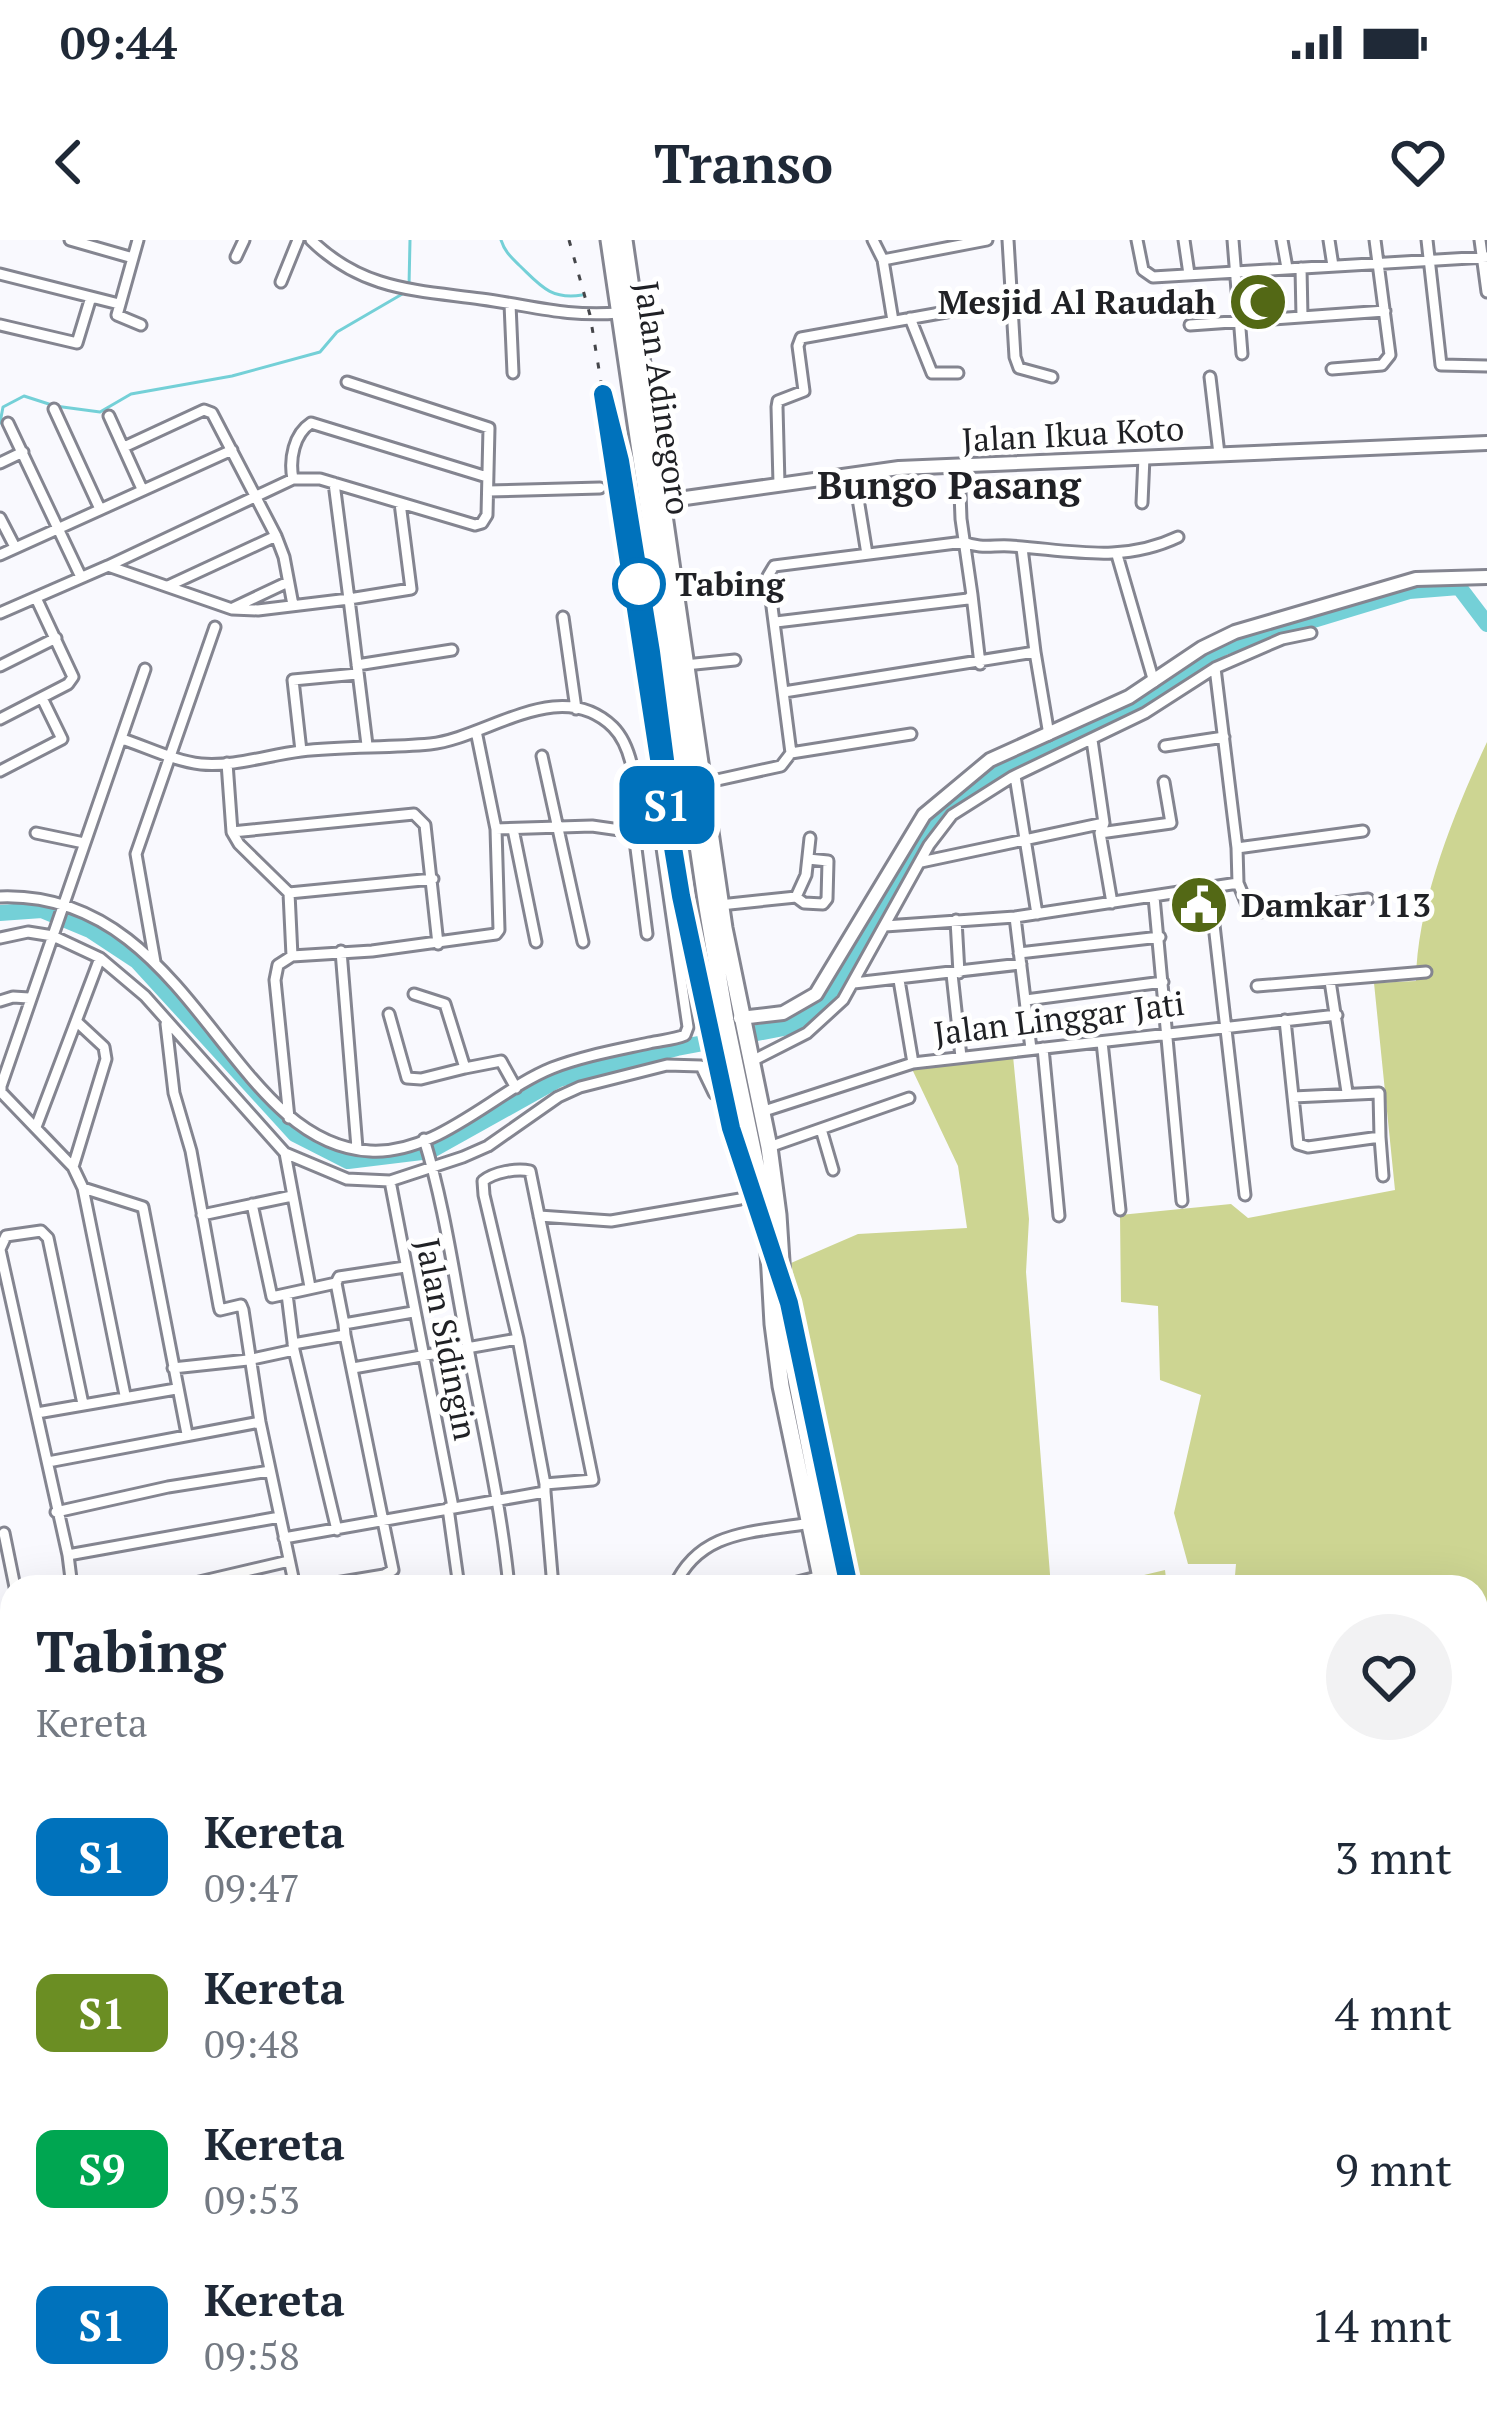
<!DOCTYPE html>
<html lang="id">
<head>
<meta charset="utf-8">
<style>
	:root { --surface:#fff; --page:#f2f2f3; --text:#1f2937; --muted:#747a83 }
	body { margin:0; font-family:"PT Serif",serif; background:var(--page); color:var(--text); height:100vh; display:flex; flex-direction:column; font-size:45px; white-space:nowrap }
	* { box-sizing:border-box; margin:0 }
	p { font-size:39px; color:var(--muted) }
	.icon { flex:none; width:66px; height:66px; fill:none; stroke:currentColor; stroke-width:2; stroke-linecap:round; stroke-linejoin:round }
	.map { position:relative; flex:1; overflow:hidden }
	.side { position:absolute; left:0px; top:1335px; width:1488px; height:852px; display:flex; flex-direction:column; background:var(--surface); border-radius:36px 36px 0 0; box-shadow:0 12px 48px #0002 }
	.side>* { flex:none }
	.badge { padding:0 24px; border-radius:18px; font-size:42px; line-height:78px }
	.map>.badge { position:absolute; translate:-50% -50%; box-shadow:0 0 0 6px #fff }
	.round { display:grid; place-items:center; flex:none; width:126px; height:126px; border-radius:63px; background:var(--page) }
	.summary { display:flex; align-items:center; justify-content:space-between; height:204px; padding:0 36px }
	h1 { font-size:57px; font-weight:600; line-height:90px }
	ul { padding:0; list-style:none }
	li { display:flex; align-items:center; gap:36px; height:156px; padding:0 36px }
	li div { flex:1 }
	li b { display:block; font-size:45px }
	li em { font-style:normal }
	li .badge { min-width:132px; font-weight:700; text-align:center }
	.status { display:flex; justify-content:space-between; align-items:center; height:84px; padding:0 60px; background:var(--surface); direction:ltr }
	.status svg { height:33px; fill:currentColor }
	header { display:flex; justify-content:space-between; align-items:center; height:156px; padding:0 36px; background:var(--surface); font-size:54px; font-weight:600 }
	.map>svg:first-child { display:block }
	.green { fill:#cdd592 }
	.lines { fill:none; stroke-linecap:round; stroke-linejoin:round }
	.stream { stroke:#74d0d7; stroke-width:3 }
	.river { stroke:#74d0d7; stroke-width:16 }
	.taxiway { stroke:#9fa0a4; stroke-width:24 }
	.minor-casing { stroke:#848590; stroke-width:15 }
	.tertiary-casing { stroke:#848590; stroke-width:18 }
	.trunk-casing { stroke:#848590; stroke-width:21 }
	.minor { stroke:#fff; stroke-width:9 }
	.tertiary { stroke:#fff; stroke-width:12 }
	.trunk { stroke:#fff; stroke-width:15 }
	.rail { stroke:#45464a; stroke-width:3; stroke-dasharray:6 12; stroke-linecap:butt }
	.line-casing { stroke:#fff; stroke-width:27 }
	.line { stroke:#0072bc; stroke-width:18 }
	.stop-dot { fill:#fff; stroke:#0072bc; stroke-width:6 }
	.labels { text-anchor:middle; stroke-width:10; stroke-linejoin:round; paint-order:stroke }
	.poi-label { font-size:33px; font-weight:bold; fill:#202125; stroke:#fff; text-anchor:end }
	.street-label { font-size:33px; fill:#202125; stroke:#fff }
	.stop-label { font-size:33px; font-weight:bold; fill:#202125; stroke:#fff; text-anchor:start }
	.quarter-label { font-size:39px; font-weight:bold; fill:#202125; stroke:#fff }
</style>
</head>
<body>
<div class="status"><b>09:44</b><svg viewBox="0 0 49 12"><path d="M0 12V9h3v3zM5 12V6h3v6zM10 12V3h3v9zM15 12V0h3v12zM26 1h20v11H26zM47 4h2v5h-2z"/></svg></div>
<header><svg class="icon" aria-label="back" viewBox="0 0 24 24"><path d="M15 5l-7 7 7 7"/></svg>Transo<svg class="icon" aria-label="heart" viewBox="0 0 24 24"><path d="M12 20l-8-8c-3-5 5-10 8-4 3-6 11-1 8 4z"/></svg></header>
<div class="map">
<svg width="1487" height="2187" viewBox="0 0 1487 2187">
	<rect width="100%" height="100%" fill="#f9f9fe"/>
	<path class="green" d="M1487,502V1368L1476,1369V1347H1234L1236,1324H1188L1174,1273L1201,1155L1160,1140L1158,1066L1121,1062L1120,975L1231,964L1248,978L1395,950L1374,743L1416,741C1417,663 1454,573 1487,502Z
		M1013,816L1029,979L1026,1032L1051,1347H857L791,1023L858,994L967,988L958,926L912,829Z
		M1165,1330L1167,1347H1094Z
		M969,2175H1190L1192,2187H971Z
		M1257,2175H1439V2187H1259Z"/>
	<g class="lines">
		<path class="stream" d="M501,0C505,12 510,16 519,25C540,45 550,60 582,55
			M409,46L410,0
			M0,183L3,167L24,156L55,166L100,172L131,154L232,136L320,112L337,92L404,53"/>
		<path class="river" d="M0,673L42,670L90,690L137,721L295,894L348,921L430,911L559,839L677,808L789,787L821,767L833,752L911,609L951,558L1001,529L1126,470L1224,407L1409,351L1459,347L1487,384
			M0,1805L12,1839
			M116,2175L134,2187"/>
		<path class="taxiway" d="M1476,1394H1487
			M1476,1661L1481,2187"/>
		<defs>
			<path id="minor" d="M70,0L133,18
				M138,0L117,75L141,85
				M311,0C362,50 415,50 481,59C534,66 564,77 619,73
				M873,0L883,20L893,81
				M1008,0L1015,117L1019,128L1052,137
				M1137,0L1143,30L1153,37L1487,17
				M1184,0L1189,34
				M1233,0L1242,114
				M1282,0L1287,28
				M1329,0L1333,26
				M1427,0L1441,125L1487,126
				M1480,0L1487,52
				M236,17L244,0
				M883,20L987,0
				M1301,28L1302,77
				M0,34L119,64
				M281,42L298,0
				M510,64L513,133
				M910,78L932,133H958
				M0,85L77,103L91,57
				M1190,85L1385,71
				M1332,129L1382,125L1390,115L1375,0
				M1210,137L1219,214
				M54,169L100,269
				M109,176L142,249
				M8,183L81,337
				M124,207L204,170L212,173L276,296L284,317L293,365
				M0,223L23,212
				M854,234L867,314
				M293,239C289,219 294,194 311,183L487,237
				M334,243L349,359L411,349L400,263
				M779,244L777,167L778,161L804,151L798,106L801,98L1013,60
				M488,251L600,248
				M1142,263L1144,217
				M0,278L15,307
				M1022,308L1035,412
				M0,315L232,210
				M1117,315L1154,442
				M108,326L293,239H320L475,285L482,283L487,275L489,188L347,142
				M168,346L276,296
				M972,355L980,424
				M233,368L288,342
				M0,373L108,326L232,369L258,370L349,359L367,505
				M563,377L576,469
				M776,382L968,359L972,355L961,279L959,226
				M357,425L452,410
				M685,425L735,420
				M0,426L56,398
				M1215,428L1237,608
				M784,452L1035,412L1049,495
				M0,479L68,444L73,437L36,358
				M122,499C147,507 174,521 201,524C234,527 268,515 301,511C344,506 387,508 430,504C487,498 559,435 613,487C637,511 636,561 641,593L661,601L697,597
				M1092,500L1104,583L1100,593L1112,663
				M1165,506L1224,497
				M301,511L293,440L357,434
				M791,513L911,494
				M542,516L583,702
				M227,523L232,592L239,604L289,653L292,716
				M0,531L62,499L42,458
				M1015,536L1037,674
				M699,544L781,526L791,513L768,336L774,326L964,302C980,309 993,305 1010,306C1070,310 1121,324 1178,297
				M496,589L592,586L641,593
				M513,589L536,702
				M1363,591L1237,608L1238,643L1248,667L1259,672L1368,659
				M232,592L414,574L425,585L438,704
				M36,593L84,603
				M634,593L647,694
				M1100,593L1171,583L1164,542
				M921,622L1104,583
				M1210,650L1245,955
				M289,653L433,639
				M0,657C192,650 228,904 370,911C437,915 495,851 552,828C583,816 617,810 649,803C662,800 673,800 685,795L688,787L661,601
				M796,657L804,663L823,664L827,659L828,621L808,619
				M1154,657L1182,961
				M720,665L796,657L806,635L810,598
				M1015,677L1031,809
				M956,680L959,733
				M885,686L1015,677L1238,643
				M0,698L28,692L53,696L100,718L145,756L285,913L347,939L390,941L463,917L488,906L558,857L580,847L667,825L701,826L714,853L741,850
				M341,711L357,908
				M1019,713L1160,697
				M155,722L136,614L215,387
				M952,734L961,817
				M899,740L913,823
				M1330,741L1347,852
				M854,743L1021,724
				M1257,746L1426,732
				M414,754L445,764L465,828L501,821L516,848
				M1026,760L1163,742
				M0,761L13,757L29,758
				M389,774L407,838L421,839L465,828
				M1285,780L1298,904L1308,907L1380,897L1383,936
				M166,784L174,853L191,911L219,1066L220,1070L241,1065L243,1070L260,1182L295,1347
				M1102,802L1120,970
				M1043,808L1059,976
				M750,822L807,793L843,760L929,605L952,575L1012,537L1145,473L1215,428L1282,399L1311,393
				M1293,857L1379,853L1380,897
				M761,872L913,823L1337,775
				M289,878L275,740L278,725L292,716L372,711L496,694L499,690L496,589L476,491
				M36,887L100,718
				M821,889L833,930
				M424,899C445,967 454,1038 468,1108C483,1189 501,1265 509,1347
				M769,907L909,858
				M285,913L310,1047
				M73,927L106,819L104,807L76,781
				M390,941L453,1267
				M83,948L143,967L187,1194
				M252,964L272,1057L336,1043
				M202,975L292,956
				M539,976L611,981L740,959
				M0,1009L6,996L41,991L48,998L83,1164
				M0,1010L68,1315L72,1347
				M287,1054L294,1110L337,1290
				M344,1084L336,1043L339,1037L405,1027
				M293,1104L345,1095L344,1084L413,1072
				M173,1128L248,1120L294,1110
				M353,1128L518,1099
				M125,1155L83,948L73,927L1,852V846L145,429
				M37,1173L176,1149
				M48,1222L260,1182
				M545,1252L553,1347
				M448,1268L459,1347
				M56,1272L168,1247L270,1231
				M4,1293L15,1347
				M284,1298L545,1252V1244L593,1240L530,931C517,928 494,932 483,941L484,955L518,1099L545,1244
				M68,1315L280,1277
				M178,1347L289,1321
				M312,1347L384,1335L393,1330L345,1095
				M674,1347C700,1289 754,1293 810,1283
				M778,1347L821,1336
				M0,1504L12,1502
				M0,1656L12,1653
				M0,1698L12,1695
				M0,1740L12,1764
				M0,1999L12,1996
				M0,2071L6,2110L0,2111
				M6,2110L12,2138
				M14,2175L15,2187
				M227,2175V2187
				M274,2175L275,2187
				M419,2175L422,2187
				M649,2175V2187
				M714,2175L715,2187
				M780,2175L781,2187
				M843,2175L844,2187
				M523,2187L609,2175"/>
			<path id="tertiary" d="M664,261L899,228L1487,203
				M740,778L783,773L816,754L924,575L990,520L1129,457L1202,408L1235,392L1416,339L1487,337"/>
			<path id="trunk" d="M609,0L707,667L726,781L767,977L773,1084L781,1146L823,1347
				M624,0L724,688L769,907L778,975L785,1083L837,1347
				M931,2175L932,2187
				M946,2175L947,2187"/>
		</defs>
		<use href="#minor" class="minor-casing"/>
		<use href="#tertiary" class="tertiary-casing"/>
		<use href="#trunk" class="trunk-casing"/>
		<use href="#minor" class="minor"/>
		<use href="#tertiary" class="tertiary"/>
		<use href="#trunk" class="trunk"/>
		<path class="rail" d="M569,0L590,75L603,154L620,221L651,412L665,520L667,571L681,655L731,888L789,1063L849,1347
			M957,2175L958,2187"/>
	</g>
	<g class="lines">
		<defs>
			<path id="line" d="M662,538L603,154L620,221L651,412L665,520L667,571L681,656L731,888L789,1063L849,1347"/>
		</defs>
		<use href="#line" class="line-casing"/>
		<use href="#line" class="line"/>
	</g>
	<defs>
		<symbol id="mosque-disc" viewBox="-11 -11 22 22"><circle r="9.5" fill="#536815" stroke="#fff"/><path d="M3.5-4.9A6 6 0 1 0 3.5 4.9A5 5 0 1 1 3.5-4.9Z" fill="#fff"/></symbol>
		<symbol id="civic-disc" viewBox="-11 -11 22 22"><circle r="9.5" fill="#536815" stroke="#fff"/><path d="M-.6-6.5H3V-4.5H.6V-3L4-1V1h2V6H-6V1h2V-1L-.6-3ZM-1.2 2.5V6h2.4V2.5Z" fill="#fff"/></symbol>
	</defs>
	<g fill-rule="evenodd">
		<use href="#mosque-disc" x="1225" y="29" width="66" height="66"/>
		<use href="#civic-disc" x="1166" y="632" width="66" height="66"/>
	</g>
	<circle class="stop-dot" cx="639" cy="344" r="24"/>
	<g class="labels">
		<g class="poi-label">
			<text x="1216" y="74">Mesjid Al Raudah</text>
			<text x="1241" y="677" text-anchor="start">Damkar 113</text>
		</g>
		<g class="street-label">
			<text transform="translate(663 158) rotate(82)" y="12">Jalan Adinegoro</text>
			<text transform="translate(1073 194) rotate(-3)" y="12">Jalan Ikua Koto</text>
			<text transform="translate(1059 778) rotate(-7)" y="12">Jalan Linggar Jati</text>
			<text transform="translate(447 1099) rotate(79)" y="12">Jalan Sidingin</text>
		</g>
		<g class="stop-label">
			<text x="675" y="356">Tabing</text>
		</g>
		<g class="quarter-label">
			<text x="949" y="259">Bungo Pasang</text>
		</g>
	</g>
</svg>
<b class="badge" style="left:667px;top:565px;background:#0072bc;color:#fff">S1</b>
<section class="side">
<div class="summary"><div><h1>Tabing</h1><p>Kereta</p></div><a class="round"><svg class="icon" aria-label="heart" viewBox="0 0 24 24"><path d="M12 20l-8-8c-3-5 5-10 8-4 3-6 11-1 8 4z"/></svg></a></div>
<ul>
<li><span class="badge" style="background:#0072bc;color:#fff">S1</span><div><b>Kereta</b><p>09:47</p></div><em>3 mnt</em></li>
<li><span class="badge" style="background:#6b8e23;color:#fff">S1</span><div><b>Kereta</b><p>09:48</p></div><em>4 mnt</em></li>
<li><span class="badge" style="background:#00a651;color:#fff">S9</span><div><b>Kereta</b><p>09:53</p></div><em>9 mnt</em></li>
<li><span class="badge" style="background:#0072bc;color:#fff">S1</span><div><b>Kereta</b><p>09:58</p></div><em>14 mnt</em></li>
</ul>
</section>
</div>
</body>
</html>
